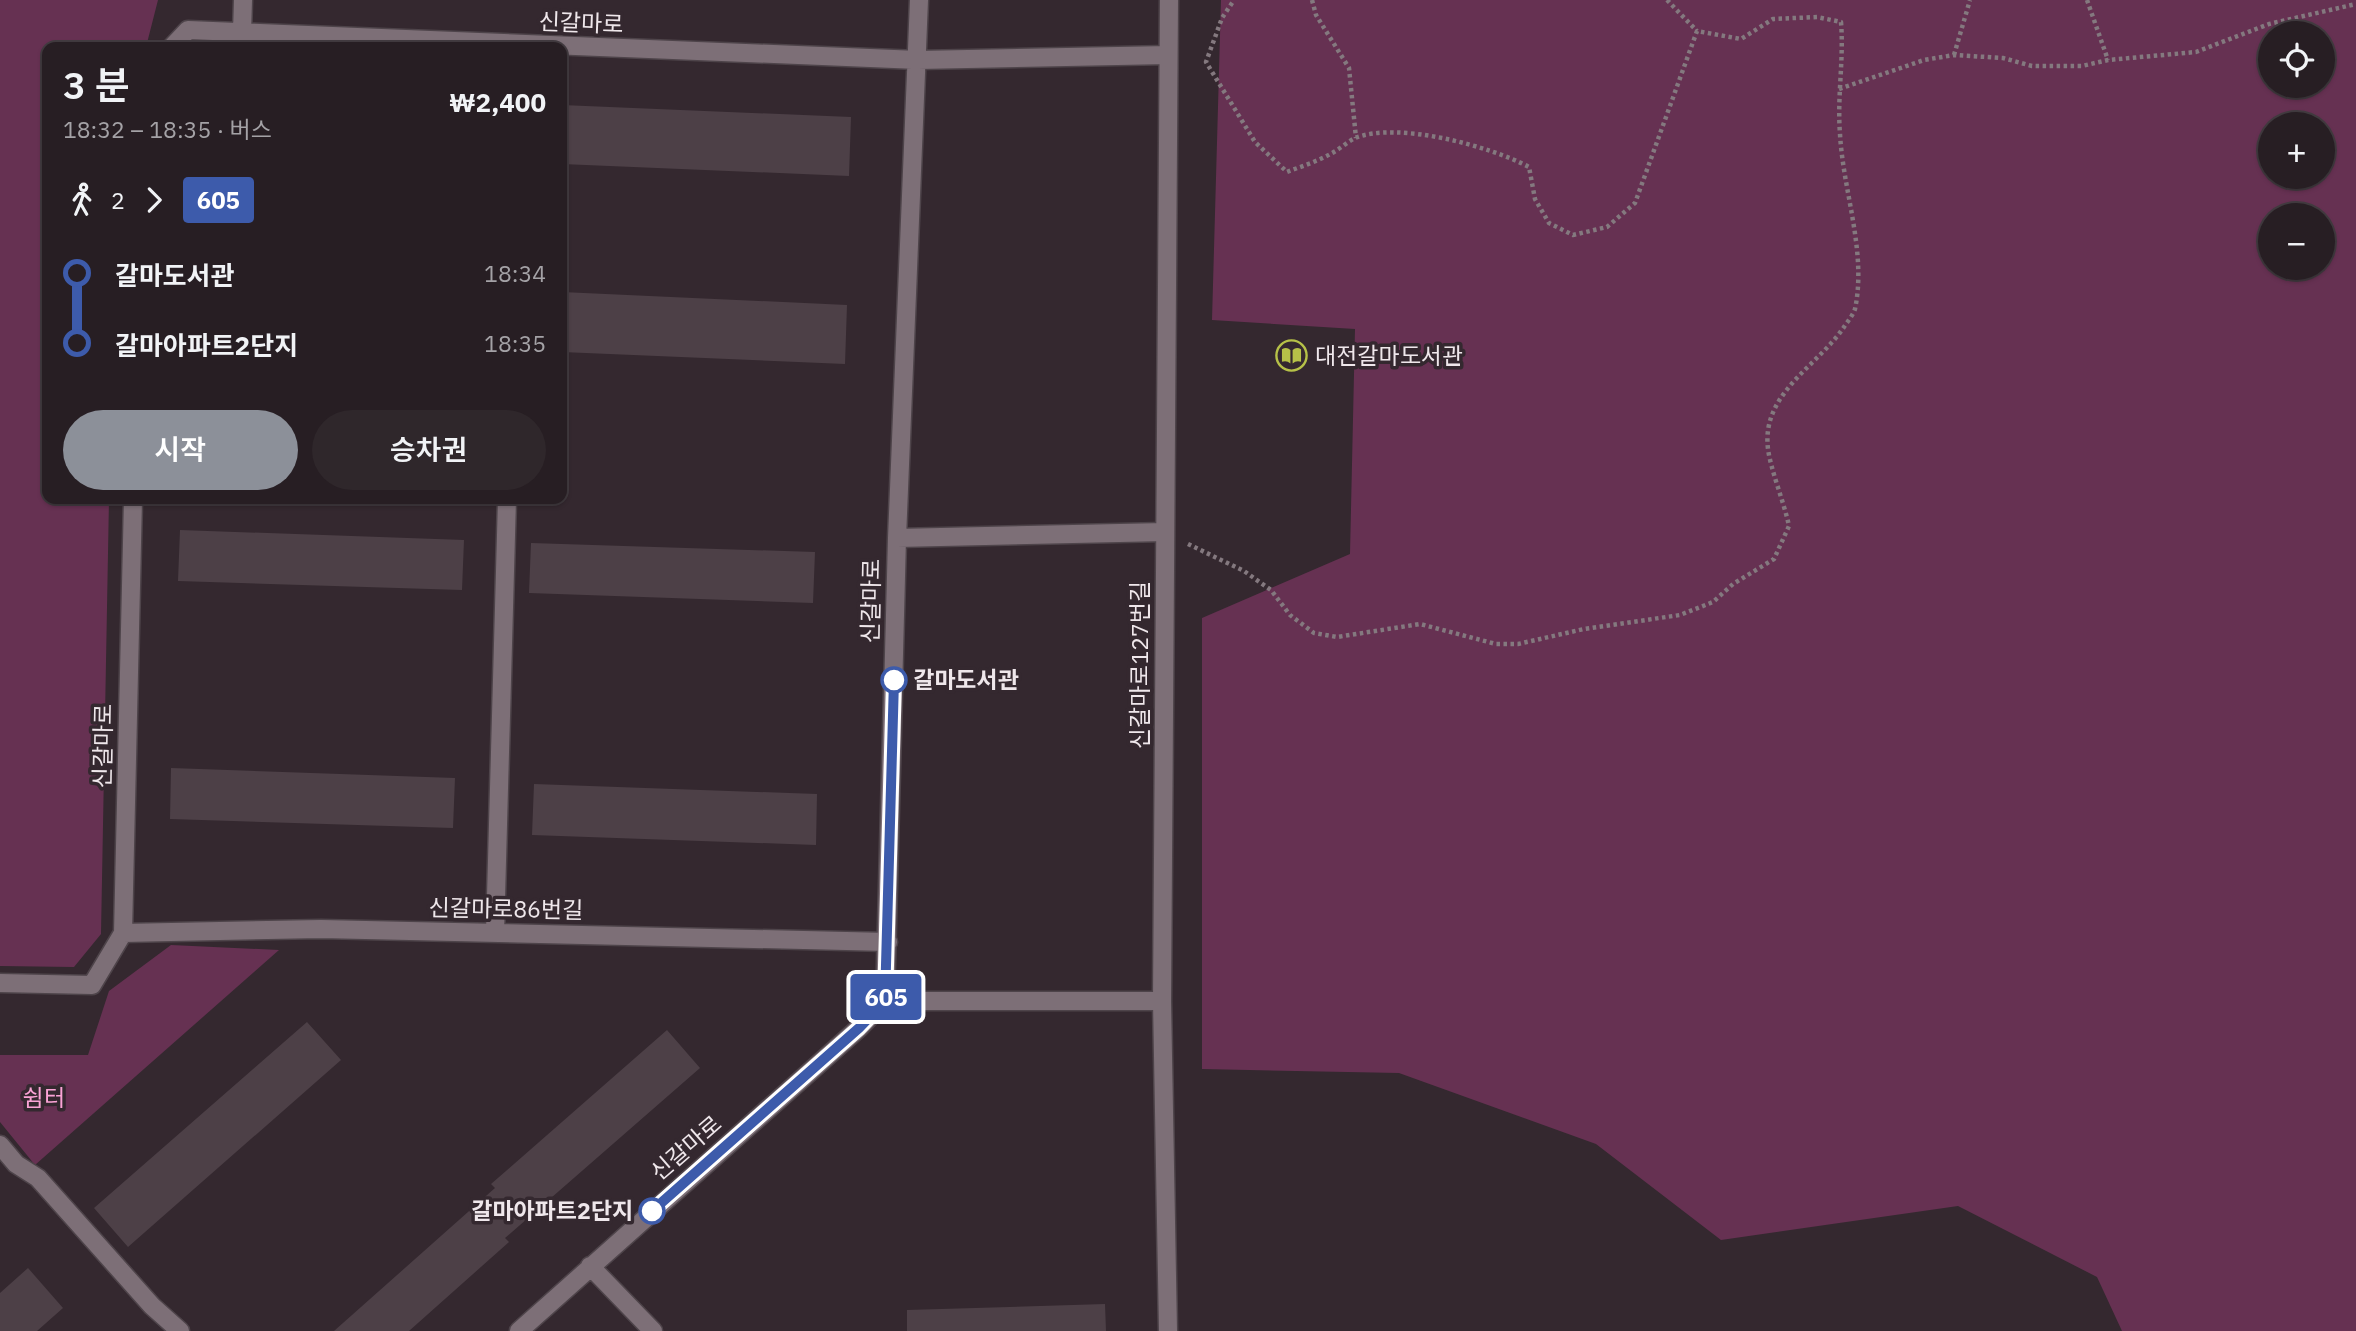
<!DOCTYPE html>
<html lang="ko">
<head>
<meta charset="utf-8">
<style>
	:root { --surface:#271e23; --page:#2f272b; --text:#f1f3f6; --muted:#a4a2a6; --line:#433c41; --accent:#8c9099 }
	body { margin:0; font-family:"IBM Plex Sans","Noto Sans KR",sans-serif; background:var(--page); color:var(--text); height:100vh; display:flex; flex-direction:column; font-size:26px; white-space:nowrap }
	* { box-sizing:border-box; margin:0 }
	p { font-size:23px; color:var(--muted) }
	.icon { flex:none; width:38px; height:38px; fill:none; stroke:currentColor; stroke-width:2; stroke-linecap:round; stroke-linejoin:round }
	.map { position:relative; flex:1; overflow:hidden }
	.sheet { position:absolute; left:42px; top:42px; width:525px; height:462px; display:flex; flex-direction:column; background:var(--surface); border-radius:14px; box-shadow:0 2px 5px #0004,0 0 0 2px var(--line) }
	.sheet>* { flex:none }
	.badge { padding:0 14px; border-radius:5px; font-size:24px; line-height:46px }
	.fabs { position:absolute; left:2258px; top:21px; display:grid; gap:14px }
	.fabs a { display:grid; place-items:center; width:77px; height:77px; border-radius:50%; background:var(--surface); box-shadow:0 2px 5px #0004,0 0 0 2px var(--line); font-size:35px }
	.map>.badge { position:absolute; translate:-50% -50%; box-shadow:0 0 0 4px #fff }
	.legs { display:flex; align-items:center; gap:10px; height:77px; padding:0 21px; font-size:23px }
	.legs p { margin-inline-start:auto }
	.summary { display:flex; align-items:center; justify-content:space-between; height:119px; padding:0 21px }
	h1 { font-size:38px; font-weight:600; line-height:52px }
	.action { display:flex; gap:14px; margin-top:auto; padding:14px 21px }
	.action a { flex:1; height:80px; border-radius:42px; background:var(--accent); color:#fff; font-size:28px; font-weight:600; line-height:80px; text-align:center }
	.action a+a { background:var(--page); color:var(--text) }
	ul { padding:0 21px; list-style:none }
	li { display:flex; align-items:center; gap:24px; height:70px; font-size:26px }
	li i { display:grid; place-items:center; width:10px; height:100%; margin:0 9px; background:currentColor }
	li i::after { content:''; width:18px; height:18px; margin:-9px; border:5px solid; border-radius:50%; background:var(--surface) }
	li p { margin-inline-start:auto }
	li:first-child i { background:linear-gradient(#0000 50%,currentColor 0) }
	li:last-child i { background:linear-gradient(currentColor 50%,#0000 0) }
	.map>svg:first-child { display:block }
	.green { fill:#663152; fill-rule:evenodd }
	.building { fill:#4d4047 }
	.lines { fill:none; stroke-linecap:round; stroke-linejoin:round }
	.minor-casing { stroke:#4e444a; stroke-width:21 }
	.path { stroke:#84797f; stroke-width:4.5; stroke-dasharray:3.5 3.5; stroke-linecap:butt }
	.minor { stroke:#7d6f77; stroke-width:18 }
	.line-1-casing { stroke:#fff; stroke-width:16 }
	.line-1 { stroke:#3d5bab; stroke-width:10 }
	.stop-1-dot { fill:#fff; stroke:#3d5bab; stroke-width:3.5 }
	.labels { text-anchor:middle; stroke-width:7; stroke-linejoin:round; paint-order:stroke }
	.street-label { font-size:23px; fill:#efe7eb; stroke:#34282f }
	.poi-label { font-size:23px; fill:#efe7eb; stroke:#34282f; text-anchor:start }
	.stop-label { font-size:23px; font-weight:bold; fill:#efe7eb; stroke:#34282f; text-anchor:start }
	.park-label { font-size:23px; fill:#fba3d6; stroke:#34282f }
</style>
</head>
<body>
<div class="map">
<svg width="2356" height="1331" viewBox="0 0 2356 1331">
	<rect width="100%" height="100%" fill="#34282f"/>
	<path class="green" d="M0,0H158L146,47H47V499H109L101,934L74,967L0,966Z
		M1221,0H2356V1331H2122L2097,1277L1958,1206L1721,1240L1596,1144L1399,1073L1202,1069V618L1350,554L1355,329L1212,320ZM2322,33V86H2270V33ZM2322,124V177H2270V124ZM2270,215H2322V268H2270Z
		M171,945L279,950L35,1165L0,1122V1055H88L109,991Z"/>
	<path class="building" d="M562,105L851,117L849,176L562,164Z
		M562,292L847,305L845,364L562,352Z
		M180,530L464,540L462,590L178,581Z
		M531,543L815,552L813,603L529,593Z
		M171,768L455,778L453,828L170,819Z
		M534,784L817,794L816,845L532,835Z
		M307,1022L341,1060L128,1247L94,1208Z
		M667,1030L700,1068L505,1238L509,1242L409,1331H334L495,1188L491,1184Z
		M28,1268L63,1308L37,1331H0V1293Z
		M1105,1304L1106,1331H907V1310Z"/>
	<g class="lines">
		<defs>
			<path id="minor" d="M242,33L243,0
				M172,47L188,30L918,60L1168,55
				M897,538L1165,532
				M123,933L321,929L888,942
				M495,933L507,499
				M0,983L92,985L123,933L133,499
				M885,1001H1162
				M0,1145L16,1164L38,1178L152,1306L180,1331
				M590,1266L653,1331
				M519,1331L859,1028L885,1001L897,538L919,0
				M1168,1331L1162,1001L1169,0"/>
		</defs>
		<use href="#minor" class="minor-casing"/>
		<path class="path" d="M1312,0L1316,15L1349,68L1356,138
			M1667,0L1697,31
			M2087,0L2108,60
			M1954,55L1970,0
			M1839,89L1924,60L1954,55L2003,58L2032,66H2082L2108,60L2196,52L2269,24L2356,4
			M1188,544L1244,571L1271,590L1290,615L1314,633L1337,637L1420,624L1496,644H1518L1584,629L1680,615L1713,602L1733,584L1774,559L1789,526C1784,502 1771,471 1768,449C1761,393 1818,366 1844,327C1848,321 1853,315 1855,309C1867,252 1843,191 1840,134C1837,96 1844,60 1841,22L1817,17L1773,19L1741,39L1697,31L1635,203L1607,227L1573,235L1549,223L1535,199L1529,167C1490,146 1397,121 1355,138C1347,142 1340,149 1332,153C1319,161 1302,166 1287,172L1255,142L1206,62L1222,18L1234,0"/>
		<use href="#minor" class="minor"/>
	</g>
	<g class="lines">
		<defs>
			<path id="line-1" d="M652,1211L859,1028L885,1001L894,680"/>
		</defs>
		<use href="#line-1" class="line-1-casing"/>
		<use href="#line-1" class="line-1"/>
	</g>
	<defs>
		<symbol id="library-ring" viewBox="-11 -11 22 22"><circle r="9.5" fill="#34282f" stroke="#b6c148" stroke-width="1.5"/><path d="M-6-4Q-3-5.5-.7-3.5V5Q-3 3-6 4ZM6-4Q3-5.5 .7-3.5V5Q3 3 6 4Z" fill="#b6c148"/></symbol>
	</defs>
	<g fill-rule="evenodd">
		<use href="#library-ring" x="1274" y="338" width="35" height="35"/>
	</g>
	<g class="stop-1-dot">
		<circle cx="894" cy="680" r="12"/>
		<circle cx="652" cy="1211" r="12"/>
	</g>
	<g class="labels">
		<g class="street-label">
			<text transform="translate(581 23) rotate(2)" y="8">신갈마로</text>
			<text transform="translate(871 601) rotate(-89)" y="8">신갈마로</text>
			<text transform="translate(1140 665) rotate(-90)" y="8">신갈마로127번길</text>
			<text transform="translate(103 746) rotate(-89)" y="8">신갈마로</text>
			<text transform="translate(506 909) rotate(1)" y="8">신갈마로86번길</text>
			<text transform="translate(686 1148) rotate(-41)" y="8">신갈마로</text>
		</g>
		<g class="poi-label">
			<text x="1315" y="364">대전갈마도서관</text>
		</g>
		<g class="stop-label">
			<text x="913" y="688">갈마도서관</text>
			<text x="633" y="1219" text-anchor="end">갈마아파트2단지</text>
		</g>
		<g class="park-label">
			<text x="44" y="1106">쉼터</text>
		</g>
	</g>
</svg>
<div class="fabs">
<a><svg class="icon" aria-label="locate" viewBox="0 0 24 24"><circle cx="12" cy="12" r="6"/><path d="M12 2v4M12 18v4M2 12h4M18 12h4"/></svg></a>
<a>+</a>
<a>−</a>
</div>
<b class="badge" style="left:886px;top:997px;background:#3d5bab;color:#fff">605</b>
<section class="sheet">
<div class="summary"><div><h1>3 분</h1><p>18:32 – 18:35 · 버스</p></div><b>₩2,400</b></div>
<div class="legs"><svg class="icon" aria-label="walk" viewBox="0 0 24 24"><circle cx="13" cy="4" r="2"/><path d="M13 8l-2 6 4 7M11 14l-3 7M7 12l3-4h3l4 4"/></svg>2<svg class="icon" aria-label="forward" viewBox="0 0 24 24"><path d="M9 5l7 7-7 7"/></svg><b class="badge" style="background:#3d5bab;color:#fff">605</b></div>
<ul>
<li><i style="color:#3d5bab"></i><b>갈마도서관</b><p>18:34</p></li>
<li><i style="color:#3d5bab"></i><b>갈마아파트2단지</b><p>18:35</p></li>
</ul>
<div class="action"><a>시작</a><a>승차권</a></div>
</section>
</div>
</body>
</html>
